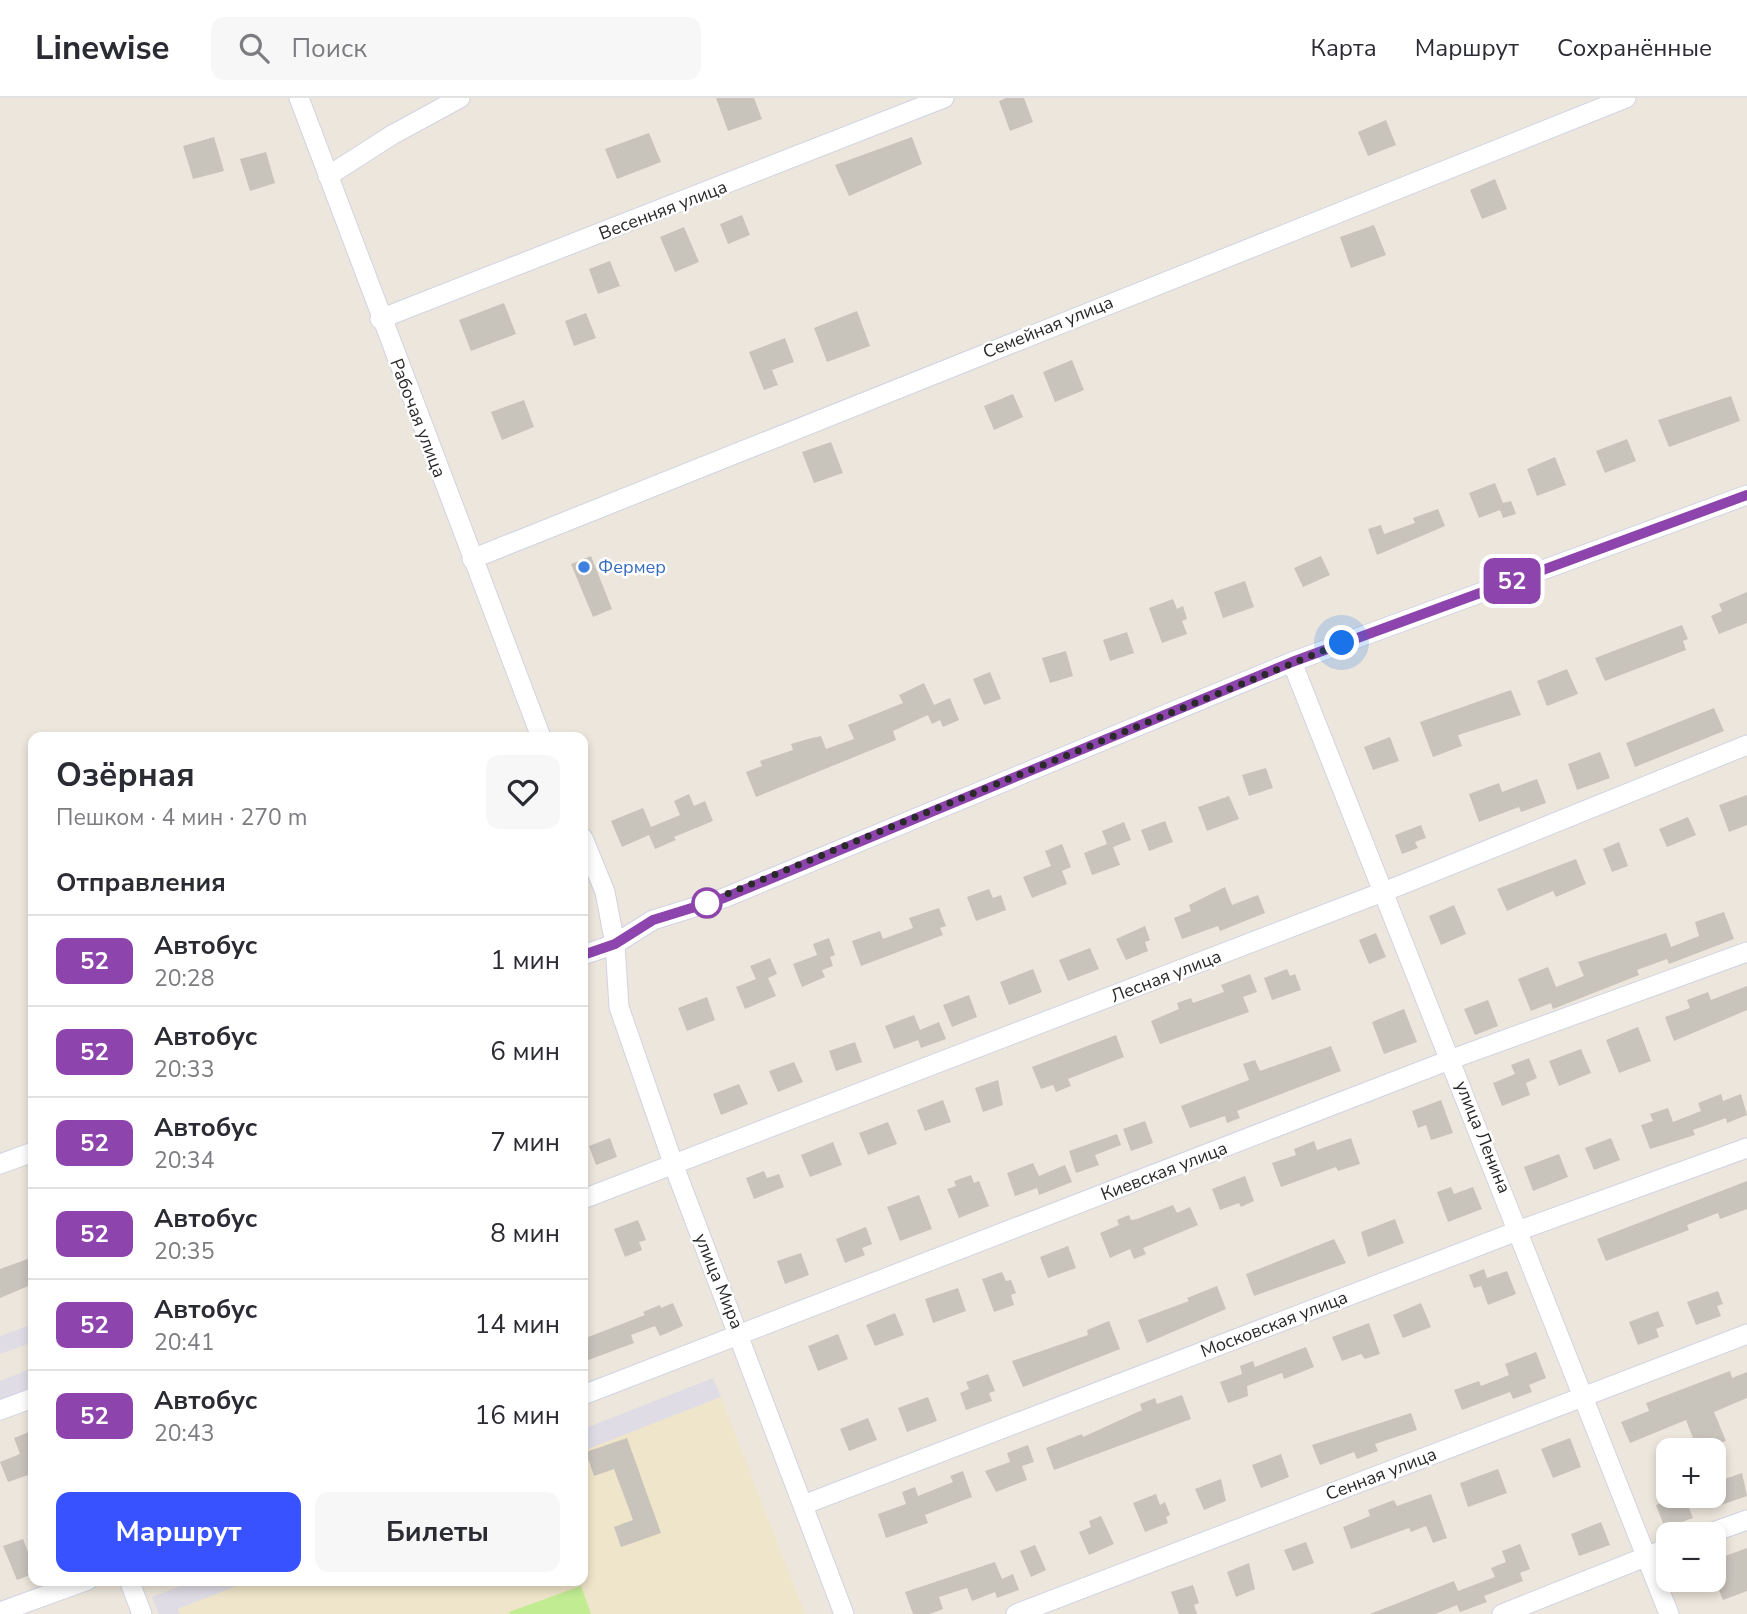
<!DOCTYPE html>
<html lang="ru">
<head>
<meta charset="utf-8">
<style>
	:root { --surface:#fff; --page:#f7f7f7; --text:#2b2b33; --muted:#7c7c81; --line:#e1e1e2; --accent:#3752fe }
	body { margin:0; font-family:"Nunito Sans",sans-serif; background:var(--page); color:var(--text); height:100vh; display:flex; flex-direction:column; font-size:26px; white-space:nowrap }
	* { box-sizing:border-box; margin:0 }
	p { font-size:23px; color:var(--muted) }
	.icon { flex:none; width:38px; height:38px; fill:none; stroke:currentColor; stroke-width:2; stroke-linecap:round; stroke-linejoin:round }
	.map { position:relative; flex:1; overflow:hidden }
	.panel { position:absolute; left:28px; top:634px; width:560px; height:854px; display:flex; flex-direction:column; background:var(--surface); border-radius:14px; box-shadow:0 4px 10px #0003 }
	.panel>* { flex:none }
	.badge { padding:0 14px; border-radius:10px; font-size:24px; line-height:46px }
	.tools { position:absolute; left:1656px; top:1340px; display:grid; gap:14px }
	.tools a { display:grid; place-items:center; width:70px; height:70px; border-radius:14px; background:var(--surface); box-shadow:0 4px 10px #0003; font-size:35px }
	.you { position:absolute; width:35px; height:35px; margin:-18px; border:5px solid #fff; border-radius:50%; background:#1a73e8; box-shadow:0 0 0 10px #1a73e833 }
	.map>.badge { position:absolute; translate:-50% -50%; box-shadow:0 0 0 4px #fff }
	h2 { padding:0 28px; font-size:26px; line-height:63px }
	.round { display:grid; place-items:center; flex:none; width:74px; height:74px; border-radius:14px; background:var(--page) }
	.headline { display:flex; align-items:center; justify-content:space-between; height:119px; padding:0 28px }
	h1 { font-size:33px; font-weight:700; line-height:52px }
	.primary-button { display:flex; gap:14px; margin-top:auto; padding:14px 28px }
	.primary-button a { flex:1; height:80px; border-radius:14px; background:var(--accent); color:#fff; font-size:28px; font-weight:700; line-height:80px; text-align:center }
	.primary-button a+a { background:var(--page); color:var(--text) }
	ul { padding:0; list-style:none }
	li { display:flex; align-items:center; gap:21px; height:91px; padding:0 28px; border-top:2px solid var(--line) }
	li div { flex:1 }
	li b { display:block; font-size:26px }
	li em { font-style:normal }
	li .badge { min-width:77px; font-weight:700; text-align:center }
	header { display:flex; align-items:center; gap:42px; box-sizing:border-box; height:98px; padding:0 35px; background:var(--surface); border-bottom:2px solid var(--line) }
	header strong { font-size:33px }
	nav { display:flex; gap:38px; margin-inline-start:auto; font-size:24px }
	.search { width:490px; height:63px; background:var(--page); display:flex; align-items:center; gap:18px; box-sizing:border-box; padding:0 24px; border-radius:14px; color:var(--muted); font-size:26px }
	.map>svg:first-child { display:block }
	.industrial { fill:#dfdce5 }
	.education { fill:#efe5ca }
	.pitch { fill:#c1ec92 }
	.building { fill:#c8c3bb }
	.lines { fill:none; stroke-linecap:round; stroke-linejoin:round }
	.street-casing { stroke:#d1d3e3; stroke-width:21 }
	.street { stroke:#fff; stroke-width:19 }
	.line-casing { stroke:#fff; stroke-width:16 }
	.line { stroke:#8e44ad; stroke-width:10 }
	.walk { stroke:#2a2a2a; stroke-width:7; stroke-dasharray:0 12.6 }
	.shop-dot { fill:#3f7fe0; stroke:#fff; stroke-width:2.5 }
	.stop-dot { fill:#fff; stroke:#8e44ad; stroke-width:3.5 }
	.labels { text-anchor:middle; stroke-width:5; stroke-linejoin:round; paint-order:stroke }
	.street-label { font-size:18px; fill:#2a2a2a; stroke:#fff }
	.shop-label { font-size:18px; fill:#366cbe; stroke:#fff; text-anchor:start }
</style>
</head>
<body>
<header>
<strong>Linewise</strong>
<div class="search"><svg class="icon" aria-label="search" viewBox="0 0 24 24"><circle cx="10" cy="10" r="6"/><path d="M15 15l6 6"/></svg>Поиск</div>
<nav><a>Карта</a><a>Маршрут</a><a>Сохранённые</a></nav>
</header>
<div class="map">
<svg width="1747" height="1516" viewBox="0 0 1747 1516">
	<rect width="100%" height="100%" fill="#ede6dc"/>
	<path class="industrial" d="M33,1226V1244L0,1256V1238Z
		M33,1270V1290L0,1303V1283Z
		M713,1280L721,1299L583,1353V1331Z
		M196,1482H252L178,1511L180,1516H159L152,1499Z"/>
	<path class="education" d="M721,1299L805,1516H180L178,1511L252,1482H583V1353Z"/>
	<path class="pitch" d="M581,1488L591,1516H510L509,1514Z"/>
	<path class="building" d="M716,0H754L762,21L728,33Z
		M1006,0H1024L1033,24L1010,33L999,3Z
		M1386,22L1396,47L1368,58L1358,34Z
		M649,35L661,64L617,81L605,51Z
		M214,39L224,73L193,81L183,48Z
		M912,39L922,66L849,98L835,67Z
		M266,54L275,85L250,93L240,61Z
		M1495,81L1507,111L1482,121L1470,92Z
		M742,117L750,137L728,146L720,126Z
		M1374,127L1386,157L1351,170L1340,139Z
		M684,129L699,164L675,174L660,139Z
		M610,163L620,188L598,196L589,171Z
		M504,205L516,236L471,253L459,222Z
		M857,213L870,248L827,264L814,230Z
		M586,215L596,240L574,248L565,223Z
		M785,240L794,264L772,272L778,287L764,292L749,254Z
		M1072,262L1084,292L1055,304L1043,274Z
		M1013,296L1023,319L994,332L984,308Z
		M1731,298L1740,323L1669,349L1658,322Z
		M524,302L534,329L502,342L491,314Z
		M1627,341L1636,363L1605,375L1596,353Z
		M831,344L843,375L814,385L802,354Z
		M1555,359L1566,387L1537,398L1527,371Z
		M1495,385L1503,405L1511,403L1516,416L1503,420L1500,412L1479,420L1469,395Z
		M1438,411L1445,428L1377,457L1368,431L1381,427L1384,436L1415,425L1413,420Z
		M591,458L612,511L593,519L571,466Z
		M1321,458L1330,477L1303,489L1294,470Z
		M1245,483L1254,509L1223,520L1214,494Z
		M1747,494V525L1719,536L1711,518L1722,513L1719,506Z
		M1173,501L1177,511L1183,508L1187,521L1182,523L1187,536L1162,545L1149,510Z
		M1682,527L1688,541L1683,543L1686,552L1605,583L1595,560Z
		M1127,534L1134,555L1110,563L1103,542Z
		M1066,553L1073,578L1050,585L1042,560Z
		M1567,571L1578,596L1547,608L1537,583Z
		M990,574L1001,601L984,607L973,581Z
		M924,585L934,607L950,600L959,622L943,629L940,622L932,626L928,617L893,633L896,642L756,699L746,674L762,668L760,663L793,652L791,646L808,641L821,638L826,651L854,641L848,627L903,605L899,597Z
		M1511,592L1521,617L1458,637L1462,648L1433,659L1420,624Z
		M1714,610L1724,633L1635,669L1626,645Z
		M1390,639L1399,663L1373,672L1364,649Z
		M1600,654L1610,680L1577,692L1568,666Z
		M1266,670L1273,690L1249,698L1242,677Z
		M1537,681L1546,705L1521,714L1519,709L1479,724L1469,696L1499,685L1502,694Z
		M689,696L694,708L705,703L713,723L674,739L676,742L655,751L649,737L622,749L611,723L643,710L651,729L680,717L674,703Z
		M1747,697V727L1729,734L1719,707Z
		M1229,698L1239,721L1207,733L1198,709Z
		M1688,719L1696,737L1667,749L1659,731Z
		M1165,723L1173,744L1149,753L1141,732Z
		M1124,724L1131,742L1113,749L1120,767L1092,777L1084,755L1107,746L1102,733Z
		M1421,727L1426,740L1415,744L1418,750L1402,756L1395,737Z
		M1619,744L1628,768L1612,774L1603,751Z
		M1062,746L1071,769L1062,773L1067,786L1032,800L1023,779L1051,768L1045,753Z
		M1576,761L1586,786L1556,799L1553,793L1507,813L1497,791Z
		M1225,789L1232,807L1258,797L1265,815L1220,833L1218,828L1182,841L1174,820L1191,813L1189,807Z
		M989,791L993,800L1001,797L1006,812L976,823L967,799Z
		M1454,807L1466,836L1441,847L1429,818Z
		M939,810L946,828L940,830L943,837L861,868L852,843L880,833L883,841L913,830L909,820Z
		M1724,814L1734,841L1669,866L1667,861L1637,872L1639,877L1553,911L1551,905L1531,913L1518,881L1548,869L1556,889L1584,878L1578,864L1666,835L1671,849L1699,838L1695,824Z
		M1145,828L1150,842L1145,844L1148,853L1126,862L1116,841Z
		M1376,835L1386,859L1369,866L1359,842Z
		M829,840L835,857L830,859L833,868L822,872L825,879L802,889L793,866L817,857L813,846Z
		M1090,850L1099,871L1068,883L1059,862Z
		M770,860L777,876L768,880L776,898L745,911L736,889L756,881L750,868Z
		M1033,871L1042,894L1009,907L1000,884Z
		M1287,871L1290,878L1295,876L1301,892L1272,902L1264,880Z
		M1250,876L1257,894L1243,899L1249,914L1160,946L1151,923L1179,911L1177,905L1191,900L1193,905L1224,894L1221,887Z
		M1747,888V912L1674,943L1665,919L1690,910L1687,902L1708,894L1711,902Z
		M969,897L977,919L952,929L943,907Z
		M707,899L715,922L687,933L678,910Z
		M1488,902L1498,928L1475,937L1464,911Z
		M1404,911L1417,944L1384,956L1372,924Z
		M914,917L920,932L939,924L946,941L921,950L918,942L894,951L885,928Z
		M1638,929L1651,963L1619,975L1606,942Z
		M1116,937L1124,959L1068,981L1071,988L1056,994L1053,987L1041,991L1032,969Z
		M855,944L862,964L836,973L829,953Z
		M1331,948L1341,973L1237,1013L1240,1020L1227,1025L1225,1018L1190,1030L1181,1008L1249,982L1243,966L1255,962L1260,973Z
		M1581,951L1591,975L1559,988L1549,963Z
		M1529,960L1537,980L1526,985L1530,997L1502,1008L1493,985L1515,976L1511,967Z
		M794,964L803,984L778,994L769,973Z
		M998,982L1003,1007L983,1014L975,990Z
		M739,986L748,1006L721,1017L713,996Z
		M1721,996L1723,1003L1741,996L1747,1017L1727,1025L1726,1020L1693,1032L1695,1037L1650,1051L1641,1027L1653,1023L1650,1016L1668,1010L1673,1024L1701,1013L1698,1005Z
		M943,1002L951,1024L925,1033L917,1012Z
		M1441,1002L1453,1035L1431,1042L1426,1027L1418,1030L1412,1013Z
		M1145,1023L1153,1045L1131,1053L1123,1031Z
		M888,1024L897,1046L868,1057L859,1035Z
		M1117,1036L1121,1047L1095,1057L1099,1067L1076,1075L1069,1053Z
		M610,1040L617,1059L596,1067L589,1048Z
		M1351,1040L1360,1066L1338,1073L1336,1069L1281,1089L1272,1065L1296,1057L1294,1051L1314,1043L1317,1052Z
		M1611,1040L1620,1062L1594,1072L1585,1050Z
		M833,1044L842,1067L810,1079L801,1057Z
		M1559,1056L1568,1079L1533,1093L1524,1069Z
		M1033,1065L1039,1078L1065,1067L1072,1084L1039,1097L1037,1090L1015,1098L1007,1075Z
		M764,1073L767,1080L779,1076L784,1089L754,1101L746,1080Z
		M971,1077L974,1085L979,1083L989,1108L959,1120L947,1091L956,1088L954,1083Z
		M1245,1078L1254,1103L1241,1109L1239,1105L1220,1112L1212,1091Z
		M1747,1083V1111L1720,1121L1718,1115L1687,1127L1689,1132L1606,1163L1597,1141Z
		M1451,1089L1454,1096L1473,1089L1482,1111L1448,1124L1437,1094Z
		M919,1097L932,1131L900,1143L887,1109Z
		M1173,1107L1177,1115L1190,1109L1198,1127L1143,1150L1146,1156L1134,1161L1130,1151L1110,1160L1100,1135L1119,1127L1117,1122L1129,1117L1131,1122L1137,1121Z
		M1395,1121L1404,1145L1368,1159L1361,1134Z
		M638,1122L646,1142L639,1144L642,1152L625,1159L614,1131Z
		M866,1129L872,1146L862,1150L865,1157L845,1165L836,1141Z
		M1334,1141L1346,1165L1254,1198L1246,1176Z
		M1068,1148L1076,1170L1048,1180L1040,1159Z
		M801,1155L809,1177L785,1186L777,1163Z
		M33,1159V1186L0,1200V1171Z
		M1484,1171L1487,1180L1507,1173L1516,1196L1488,1207L1481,1188L1474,1190L1469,1177Z
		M1002,1174L1006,1183L1011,1182L1016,1195L1011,1197L1014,1207L994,1214L982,1181Z
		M1217,1188L1226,1211L1147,1245L1138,1222L1189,1203L1187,1200Z
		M958,1190L966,1213L933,1225L925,1201Z
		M1718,1193L1723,1206L1717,1208L1721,1218L1696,1227L1687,1204Z
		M673,1205L683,1228L660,1238L655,1228L631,1237L634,1245L583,1264V1241L645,1217L643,1214L660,1207L661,1210Z
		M1421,1205L1431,1229L1403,1240L1393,1217Z
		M1658,1213L1664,1228L1656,1231L1659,1239L1638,1247L1629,1224Z
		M895,1215L904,1237L875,1248L866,1227Z
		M1109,1223L1120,1251L1023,1289L1012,1263L1088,1237L1087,1232Z
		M1369,1225L1380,1256L1365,1261L1361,1256L1342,1263L1332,1239Z
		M838,1236L848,1261L818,1273L808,1248Z
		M1306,1249L1314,1269L1284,1281L1282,1275L1247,1288L1248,1298L1228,1305L1220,1284L1242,1276L1240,1268L1253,1263L1255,1269Z
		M1536,1254L1546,1280L1529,1287L1532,1294L1513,1301L1510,1294L1462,1312L1454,1292L1479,1283L1481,1288L1509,1277L1505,1266Z
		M1730,1273L1732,1280L1747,1274V1300L1714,1314L1726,1343L1698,1353L1686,1322L1630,1345L1621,1324L1649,1313L1646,1305Z
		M988,1276L995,1293L989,1295L992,1303L966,1312L960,1295L969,1291L966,1284Z
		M1182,1297L1191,1321L1054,1372L1046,1350L1082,1336L1083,1339L1142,1312L1140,1306L1155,1300L1157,1306Z
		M928,1299L937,1323L907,1334L898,1310Z
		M1411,1315L1417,1332L1375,1346L1378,1353L1357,1361L1354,1354L1320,1367L1312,1347Z
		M868,1320L877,1342L849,1353L840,1331Z
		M29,1334L33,1345V1387L28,1377L8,1384L0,1364L20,1356L14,1340Z
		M627,1340L661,1435L621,1449L614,1429L633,1422L614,1371L594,1378L586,1354Z
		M1570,1340L1581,1369L1553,1380L1541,1351Z
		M1028,1347L1034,1364L1022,1368L1027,1382L996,1394L985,1373L1010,1364L1007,1355Z
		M1281,1356L1289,1379L1261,1390L1252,1367Z
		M1498,1371L1507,1395L1468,1409L1460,1385Z
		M963,1373L972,1399L925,1417L928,1425L886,1440L878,1416L906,1406L902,1394L915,1389L918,1398L953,1384L950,1378Z
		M1742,1375L1747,1398L1721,1407L1713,1385Z
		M1221,1381L1226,1403L1204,1412L1195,1391Z
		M1156,1396L1160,1407L1165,1404L1170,1417L1166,1419L1168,1425L1145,1434L1133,1405Z
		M1431,1396L1447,1440L1433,1445L1426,1428L1411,1434L1409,1430L1351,1451L1343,1429L1370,1418L1368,1412L1394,1402L1397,1408Z
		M1679,1398H1684L1693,1420L1665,1430L1656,1407Z
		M1101,1418L1114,1446L1089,1457L1079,1434L1091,1429L1089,1423Z
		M1601,1424L1610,1447L1579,1458L1571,1436Z
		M23,1441L33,1467V1476L17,1482L3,1448Z
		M1306,1444L1314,1465L1293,1473L1284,1452Z
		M1520,1446L1530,1471L1520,1475L1523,1483L1484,1498L1487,1504L1460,1514L1457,1507L1435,1516H1370L1454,1483L1458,1493L1495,1479L1491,1470L1506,1464L1502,1453Z
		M1035,1447L1046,1472L1031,1479L1020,1453Z
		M1747,1450V1493L1723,1502L1713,1477V1471L1720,1469L1717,1461Z
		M995,1464L1002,1481L1013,1476L1019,1492L997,1500L995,1494L972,1503L967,1490L939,1499L943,1511L930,1516H913L905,1494Z
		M1249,1465L1255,1491L1236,1499L1227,1474Z
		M1193,1487L1199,1505L1194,1507L1197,1516H1179L1171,1494Z"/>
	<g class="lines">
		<defs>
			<path id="street" d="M299,0L541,639
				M328,78L392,37L460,0
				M380,221L944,0
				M472,461L1626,0
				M1292,564L1669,1516
				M583,740L605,794L615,846L619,909L674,1068L844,1516
				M583,857L615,846L653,822L724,800L1292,564L1747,397
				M0,1066L33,1054
				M583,1101L1401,787L1747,647
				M583,1297L1452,961L1747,854
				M0,1312L33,1300
				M803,1407L1520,1132L1747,1050
				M1705,1437L1747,1422
				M129,1482L142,1516
				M0,1514L88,1482
				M1016,1516L1747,1236
				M1502,1516L1668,1450"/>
		</defs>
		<use href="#street" class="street-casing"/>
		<use href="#street" class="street"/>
	</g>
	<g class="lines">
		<defs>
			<path id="line" d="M583,857L615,846L653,822L724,800L1292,564L1747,397"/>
		</defs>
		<use href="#line" class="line-casing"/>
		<use href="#line" class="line"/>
		<path class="walk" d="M707,805L700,807L1342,545"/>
	</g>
	<circle class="shop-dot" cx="584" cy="469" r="7"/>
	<circle class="stop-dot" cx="707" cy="805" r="14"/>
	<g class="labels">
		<g class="street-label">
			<text transform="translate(663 112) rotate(-21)" y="6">Весенняя улица</text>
			<text transform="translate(1048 229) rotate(-22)" y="6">Семейная улица</text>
			<text transform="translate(418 320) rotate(69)" y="6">Рабочая улица</text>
			<text transform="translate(1166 878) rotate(-21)" y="6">Лесная улица</text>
			<text transform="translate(1483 1039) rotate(68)" y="6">улица Ленина</text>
			<text transform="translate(1164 1073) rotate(-21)" y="6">Киевская улица</text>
			<text transform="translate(719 1183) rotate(68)" y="6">улица Мира</text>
			<text transform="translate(1274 1226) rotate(-21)" y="6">Московская улица</text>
			<text transform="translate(1381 1376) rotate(-21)" y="6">Сенная улица</text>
		</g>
		<g class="shop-label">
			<text x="598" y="475">Фермер</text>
		</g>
	</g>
</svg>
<div class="tools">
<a>+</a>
<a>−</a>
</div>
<div class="you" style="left:1342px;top:545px"></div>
<b class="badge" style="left:1512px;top:483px;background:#8e44ad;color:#fff">52</b>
<section class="panel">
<div class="headline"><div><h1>Озёрная</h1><p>Пешком · 4 мин · 270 m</p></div><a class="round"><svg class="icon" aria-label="heart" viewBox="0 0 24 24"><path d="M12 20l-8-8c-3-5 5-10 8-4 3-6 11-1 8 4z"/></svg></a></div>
<h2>Отправления</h2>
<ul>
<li><span class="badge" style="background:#8e44ad;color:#fff">52</span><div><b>Автобус</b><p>20:28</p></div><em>1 мин</em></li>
<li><span class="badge" style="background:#8e44ad;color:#fff">52</span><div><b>Автобус</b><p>20:33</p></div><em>6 мин</em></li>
<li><span class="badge" style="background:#8e44ad;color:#fff">52</span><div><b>Автобус</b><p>20:34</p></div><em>7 мин</em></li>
<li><span class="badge" style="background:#8e44ad;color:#fff">52</span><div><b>Автобус</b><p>20:35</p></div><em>8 мин</em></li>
<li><span class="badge" style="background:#8e44ad;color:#fff">52</span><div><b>Автобус</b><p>20:41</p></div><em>14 мин</em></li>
<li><span class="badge" style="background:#8e44ad;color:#fff">52</span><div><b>Автобус</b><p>20:43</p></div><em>16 мин</em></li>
</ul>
<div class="primary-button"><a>Маршрут</a><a>Билеты</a></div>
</section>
</div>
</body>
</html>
